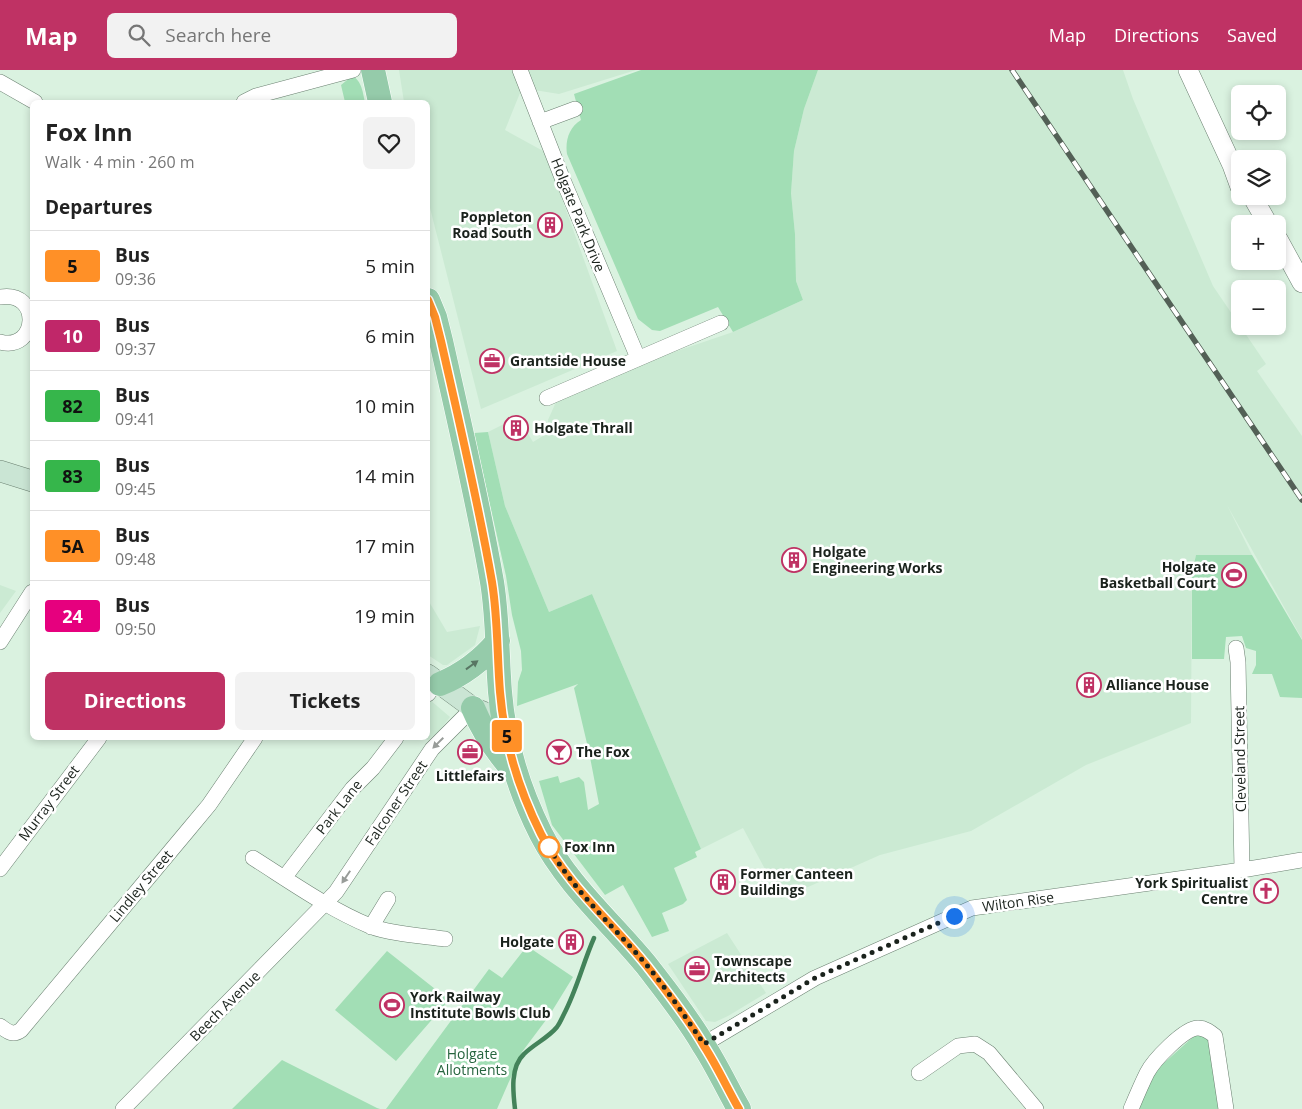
<!DOCTYPE html>
<html lang="en">
<head>
<meta charset="utf-8">
<style>
	:root { --surface:#fff; --page:#f2f2f2; --text:#222; --muted:#767676; --line:#e0e0e0; --accent:#bf3264 }
	body { margin:0; font-family:"Open Sans",sans-serif; background:var(--page); color:var(--text); height:100vh; display:flex; flex-direction:column; font-size:19px; white-space:nowrap }
	* { box-sizing:border-box; margin:0 }
	p { font-size:16px; color:var(--muted) }
	.icon { flex:none; width:28px; height:28px; fill:none; stroke:currentColor; stroke-width:2; stroke-linecap:round; stroke-linejoin:round }
	.map { position:relative; flex:1; overflow:hidden }
	.sheet { position:absolute; left:30px; top:30px; width:400px; height:640px; display:flex; flex-direction:column; background:var(--surface); border-radius:8px; box-shadow:0 2px 8px #0003 }
	.sheet>* { flex:none }
	.badge { padding:0 10px; border-radius:4px; font-size:18px; line-height:32px }
	.fabs { position:absolute; left:1231px; top:15px; display:grid; gap:10px }
	.fabs a { display:grid; place-items:center; width:55px; height:55px; border-radius:8px; background:var(--surface); box-shadow:0 2px 8px #0003; font-size:25px }
	.you { position:absolute; width:25px; height:25px; margin:-12px; border:4px solid #fff; border-radius:50%; background:#1a73e8; box-shadow:0 0 0 8px #1a73e833 }
	.map>.badge { position:absolute; translate:-50% -50%; box-shadow:0 0 0 2px #fff }
	h2 { padding:0 15px; font-size:19px; line-height:45px }
	.round { display:grid; place-items:center; flex:none; width:52px; height:52px; border-radius:8px; background:var(--page) }
	.summary { display:flex; align-items:center; justify-content:space-between; height:85px; padding:0 15px }
	h1 { font-size:24px; font-weight:700; line-height:38px }
	.button { display:flex; gap:10px; margin-top:auto; padding:10px 15px }
	.button a { flex:1; height:58px; border-radius:8px; background:var(--accent); color:#fff; font-size:20px; font-weight:700; line-height:58px; text-align:center }
	.button a+a { background:var(--page); color:var(--text) }
	ul { padding:0; list-style:none }
	li { display:flex; align-items:center; gap:15px; height:70px; padding:0 15px; border-top:1px solid var(--line) }
	li div { flex:1 }
	li b { display:block; font-size:19px }
	li em { font-style:normal }
	li .badge { min-width:55px; font-weight:700; text-align:center }
	header { display:flex; align-items:center; gap:30px; box-sizing:border-box; height:70px; padding:0 25px; background:var(--accent); color:#fff }
	header strong { font-size:24px }
	nav { display:flex; gap:28px; margin-inline-start:auto; font-size:18px }
	.search { width:350px; height:45px; background:var(--page); display:flex; align-items:center; gap:12px; box-sizing:border-box; padding:0 18px; border-radius:8px; color:var(--muted); font-size:19px }
	.map>svg:first-child { display:block }
	.built { fill:#cbead3 }
	.green { fill:#a2deb5 }
	.lines { fill:none; stroke-linecap:round; stroke-linejoin:round }
	.stream { stroke:#43835a; stroke-width:4.5 }
	.minor-casing { stroke:#6b8071; stroke-width:16 }
	.tertiary-casing { stroke:#6b8071; stroke-width:20 }
	.secondary-casing { stroke:#6b8071; stroke-width:22 }
	.primary-casing { stroke:#fff; stroke-width:25 }
	.minor { stroke:#fff; stroke-width:15 }
	.tertiary { stroke:#fff; stroke-width:19 }
	.secondary { stroke:#cae5d4; stroke-width:21 }
	.primary { stroke:#95cbaa; stroke-width:24 }
	.rail-casing { stroke:#536056; stroke-width:5.5 }
	.rail { stroke:#fff; stroke-width:4; stroke-dasharray:11; stroke-linecap:butt }
	.oneway { fill:#587663 }
	.oneway2 { fill:#989c99 }
	.line-casing { stroke:#fff; stroke-width:11 }
	.line { stroke:#ff9027; stroke-width:8 }
	.walk { stroke:#1a221c; stroke-width:5; stroke-dasharray:0 9 }
	.stop-dot { fill:#fff; stroke:#ff9027; stroke-width:2.5 }
	.labels { text-anchor:middle; stroke-width:5; stroke-linejoin:round; paint-order:stroke }
	.street-label { font-size:14px; fill:#1a221c; stroke:#fff }
	.poi-label { font-size:14px; font-weight:bold; fill:#1a221c; stroke:#fff; text-anchor:start }
	.stop-label { font-size:14px; font-weight:bold; fill:#1a221c; stroke:#fff; text-anchor:start }
	.park-label { font-size:14px; fill:#27653f; stroke:#fff }
</style>
</head>
<body>
<header>
<strong>Map</strong>
<div class="search"><svg class="icon" aria-label="search" viewBox="0 0 24 24"><circle cx="10" cy="10" r="6"/><path d="M15 15l6 6"/></svg>Search here</div>
<nav><a>Map</a><a>Directions</a><a>Saved</a></nav>
</header>
<div class="map">
<svg width="1302" height="1039" viewBox="0 0 1302 1039">
	<rect width="100%" height="100%" fill="#daf2e0"/>
	<path class="built" d="M399,0H636L559,24L522,18L505,60L545,82L617,281L481,339L428,130V32H404Z
		M818,0H1123L1133,29L1213,216L1266,294L1257,301L1302,366V569L1227,435L1252,485H1196L1192,503L1191,653L1086,695L971,761L880,785L781,829L743,758L701,779L592,524L549,542L505,436L488,362L506,353L512,368L527,362L533,372L548,363V350L556,332L639,294L733,262L803,230L796,211L795,164L791,123L794,81L804,39Z
		M0,515L16,521L0,543Z
		M428,530L447,562L480,556L475,575L447,595H443L428,585Z
		M430,630L450,647L438,662L428,670L425,668H428V632Z
		M727,863L766,923L728,946L715,952L706,951L668,894Z"/>
	<path class="green" d="M641,0H818L804,39L794,81L791,123L795,164L796,211L803,230L733,262L718,237L660,261L652,260L638,249L567,84C565,71 569,57 581,50L574,24Z
		M352,6C362,10 363,24 365,32H345L341,15Z
		M488,362L505,436L549,542L592,524L701,779L695,782L697,787L674,798L687,830L683,834L662,843L669,861L652,867L623,815L605,825L552,755L539,711L558,706L560,713L579,707L584,712L588,740L599,734L589,682L574,618L578,614L517,636L518,612L522,600L521,581L512,545L506,506L474,363Z
		M1196,485H1252L1302,570V628L1280,627L1272,604H1252L1256,595V581L1246,578L1242,566L1226,567L1224,589H1192V503Z
		M527,876L573,907L549,946L522,982L497,1039H386L489,899L502,908Z
		M387,881L449,930L396,991L335,940Z
		M1202,965L1210,972L1219,1039H1138L1153,1003L1194,966Z
		M282,990L377,1038L380,1039H232Z"/>
	<g class="lines">
		<path class="stream" d="M515,1039C513,1022 510,997 524,984C534,974 548,968 557,957C560,953 562,948 564,944C577,919 583,893 594,868"/>
		<defs>
			<path id="minor" d="M520,0L563,110L638,288
				M0,12L35,32
				M244,32L256,26L353,0
				M540,52L575,39
				M0,227C42,220 38,282 0,272
				M547,328L721,253
				M0,572L32,522
				M1236,578L1238,592L1242,800
				M428,624L437,611
				M253,788C291,812 329,839 370,856C390,864 423,866 445,869
				M0,799L99,668
				M284,808L352,719L373,698L396,668
				M371,857L388,829
				M0,956C8,962 13,966 21,960L189,759L209,735L255,668
				M704,974L815,908L972,838L1242,800L1302,790
				M919,1003L958,976L975,974L989,983L1036,1039
				M123,1039L336,822L432,679L473,638
				M1131,1039C1136,1027 1141,1015 1147,1003C1153,991 1184,958 1198,958C1205,958 1210,962 1215,966L1226,1039"/>
			<path id="tertiary" d="M1188,0L1232,95L1240,117
				M1252,126L1268,154
				M1278,169L1302,213"/>
			<path id="secondary" d="M0,401L32,411
				M428,605L473,638L488,644"/>
			<path id="primary" d="M373,0L380,32
				M428,230L435,247L441,271C459,351 478,431 492,512C498,549 497,585 500,622C504,671 519,720 541,764C567,815 612,853 647,896C667,922 688,948 704,976C717,996 727,1018 739,1039
				M440,614C462,605 483,589 498,571
				M473,638C483,662 496,681 513,700"/>
		</defs>
		<use href="#minor" class="minor-casing"/>
		<use href="#tertiary" class="tertiary-casing"/>
		<use href="#secondary" class="secondary-casing"/>
		<use href="#primary" class="primary-casing"/>
		<use href="#minor" class="minor"/>
		<use href="#tertiary" class="tertiary"/>
		<use href="#secondary" class="secondary"/>
		<use href="#primary" class="primary"/>
		<defs>
			<path id="rail" d="M1012,0L1302,430"/>
		</defs>
		<use href="#rail" class="rail-casing"/>
		<use href="#rail" class="rail"/>
	</g>
	<defs><path id="oneway-solid" d="M-6-.8H1V-3.2L6.5 0L1 3.2V.8H-6Z" transform="scale(1.25)"/></defs>
	<use class="oneway" href="#oneway-solid" transform="translate(472 595) rotate(-36)"/>
	<g class="oneway2">
		<use href="#oneway-solid" transform="translate(438 673) rotate(135)"/>
		<use href="#oneway-solid" transform="translate(346 807) rotate(124)"/>
	</g>
	<g class="lines">
		<defs>
			<path id="line" d="M428,230L435,247L441,271C459,351 478,431 492,512C498,549 497,585 500,622C504,671 519,720 541,764C567,815 612,852 647,896C667,922 688,948 704,976C717,996 727,1018 739,1039"/>
		</defs>
		<use href="#line" class="line-casing"/>
		<use href="#line" class="line"/>
		<path class="walk" d="M549,777L547,774C572,819 612,855 645,893C667,919 685,947 704,974L815,908L954,846"/>
	</g>
	<defs>
		<symbol id="building-ring" viewBox="-11 -11 22 22"><circle r="9.5" fill="#fff" stroke="#bf3264" stroke-width="1.5"/><path d="M-4-6H4V6H1V3H-1V6H-4ZM-2.5-4.3h1.7v1.8h-1.7ZM.8-4.3h1.7v1.8H.8ZM-2.5-1h1.7V.8h-1.7ZM.8-1h1.7V.8H.8Z" fill="#bf3264"/></symbol>
		<symbol id="office-ring" viewBox="-11 -11 22 22"><circle r="9.5" fill="#fff" stroke="#bf3264" stroke-width="1.5"/><path d="M-6-3h4V-5.5h4V-3h4V5H-6ZM-1-4.5V-3h2v-1.5ZM-6 0V1H6V0Z" fill="#bf3264"/></symbol>
		<symbol id="stadium-ring" viewBox="-11 -11 22 22"><circle r="9.5" fill="#fff" stroke="#bf3264" stroke-width="1.5"/><path d="M0-5a6.5 5 0 1 0 0 10a6.5 5 0 1 0 0-10ZM-3.5-1.8h7v3.6h-7Z" fill="#bf3264"/></symbol>
		<symbol id="bar-ring" viewBox="-11 -11 22 22"><circle r="9.5" fill="#fff" stroke="#bf3264" stroke-width="1.5"/><path d="M-6-5H6L.8 .8V4.5H3.5V6h-7V4.5H-.8V.8Z" fill="#bf3264"/></symbol>
		<symbol id="church-ring" viewBox="-11 -11 22 22"><circle r="9.5" fill="#fff" stroke="#bf3264" stroke-width="1.5"/><path d="M-1.2-6h2.4v3.5h3.3v2.4h-3.3V6h-2.4V-.1h-3.3v-2.4h3.3Z" fill="#bf3264"/></symbol>
	</defs>
	<g fill-rule="evenodd">
		<use href="#building-ring" x="536" y="141" width="28" height="28"/>
		<use href="#office-ring" x="478" y="277" width="28" height="28"/>
		<use href="#building-ring" x="502" y="344" width="28" height="28"/>
		<use href="#building-ring" x="780" y="476" width="28" height="28"/>
		<use href="#stadium-ring" x="1220" y="491" width="28" height="28"/>
		<use href="#building-ring" x="1075" y="601" width="28" height="28"/>
		<use href="#office-ring" x="456" y="668" width="28" height="28"/>
		<use href="#bar-ring" x="545" y="668" width="28" height="28"/>
		<use href="#building-ring" x="709" y="798" width="28" height="28"/>
		<use href="#church-ring" x="1252" y="807" width="28" height="28"/>
		<use href="#building-ring" x="557" y="858" width="28" height="28"/>
		<use href="#office-ring" x="683" y="885" width="28" height="28"/>
		<use href="#stadium-ring" x="378" y="921" width="28" height="28"/>
	</g>
	<circle class="stop-dot" cx="549" cy="777" r="10"/>
	<g class="labels">
		<g class="street-label">
			<text transform="translate(578 145) rotate(68)" y="5">Holgate Park Drive</text>
			<text transform="translate(1240 689) rotate(-91)" y="5">Cleveland Street</text>
			<text transform="translate(49 733) rotate(-53)" y="5">Murray Street</text>
			<text transform="translate(396 733) rotate(-56)" y="5">Falconer Street</text>
			<text transform="translate(339 737) rotate(-52)" y="5">Park Lane</text>
			<text transform="translate(141 816) rotate(-50)" y="5">Lindley Street</text>
			<text transform="translate(1018 832) rotate(-8)" y="5">Wilton Rise</text>
			<text transform="translate(225 936) rotate(-45)" y="5">Beech Avenue</text>
		</g>
		<g class="poi-label">
			<text x="532" y="152" text-anchor="end">Poppleton<tspan x="532" dy="16">Road South</tspan></text>
			<text x="510" y="296">Grantside House</text>
			<text x="534" y="363">Holgate Thrall</text>
			<text x="812" y="487">Holgate<tspan x="812" dy="16">Engineering Works</tspan></text>
			<text x="1216" y="502" text-anchor="end">Holgate<tspan x="1216" dy="16">Basketball Court</tspan></text>
			<text x="1106" y="620">Alliance House</text>
			<text x="576" y="687">The Fox</text>
			<text x="470" y="711" text-anchor="middle">Littlefairs</text>
			<text x="740" y="809">Former Canteen<tspan x="740" dy="16">Buildings</tspan></text>
			<text x="1248" y="818" text-anchor="end">York Spiritualist<tspan x="1248" dy="16">Centre</tspan></text>
			<text x="554" y="877" text-anchor="end">Holgate</text>
			<text x="714" y="896">Townscape<tspan x="714" dy="16">Architects</tspan></text>
			<text x="410" y="932">York Railway<tspan x="410" dy="16">Institute Bowls Club</tspan></text>
		</g>
		<g class="stop-label">
			<text x="564" y="782">Fox Inn</text>
		</g>
		<g class="park-label">
			<text x="472" y="989">Holgate<tspan x="472" dy="16">Allotments</tspan></text>
		</g>
	</g>
</svg>
<div class="fabs">
<a><svg class="icon" aria-label="locate" viewBox="0 0 24 24"><circle cx="12" cy="12" r="6"/><path d="M12 2v4M12 18v4M2 12h4M18 12h4"/></svg></a>
<a><svg class="icon" aria-label="layers" viewBox="0 0 24 24"><path d="M12 4l9 5-9 5-9-5zM3 14l9 5 9-5"/></svg></a>
<a>+</a>
<a>−</a>
</div>
<div class="you" style="left:954px;top:846px"></div>
<b class="badge" style="left:507px;top:666px;background:#ff9027;color:#111">5</b>
<section class="sheet">
<div class="summary"><div><h1>Fox Inn</h1><p>Walk · 4 min · 260 m</p></div><a class="round"><svg class="icon" aria-label="heart" viewBox="0 0 24 24"><path d="M12 20l-8-8c-3-5 5-10 8-4 3-6 11-1 8 4z"/></svg></a></div>
<h2>Departures</h2>
<ul>
<li><span class="badge" style="background:#ff9027;color:#111">5</span><div><b>Bus</b><p>09:36</p></div><em>5 min</em></li>
<li><span class="badge" style="background:#c02769;color:#fff">10</span><div><b>Bus</b><p>09:37</p></div><em>6 min</em></li>
<li><span class="badge" style="background:#36b64b;color:#111">82</span><div><b>Bus</b><p>09:41</p></div><em>10 min</em></li>
<li><span class="badge" style="background:#36b64b;color:#111">83</span><div><b>Bus</b><p>09:45</p></div><em>14 min</em></li>
<li><span class="badge" style="background:#ff9027;color:#111">5A</span><div><b>Bus</b><p>09:48</p></div><em>17 min</em></li>
<li><span class="badge" style="background:#e6007e;color:#fff">24</span><div><b>Bus</b><p>09:50</p></div><em>19 min</em></li>
</ul>
<div class="button"><a>Directions</a><a>Tickets</a></div>
</section>
</div>
</body>
</html>
